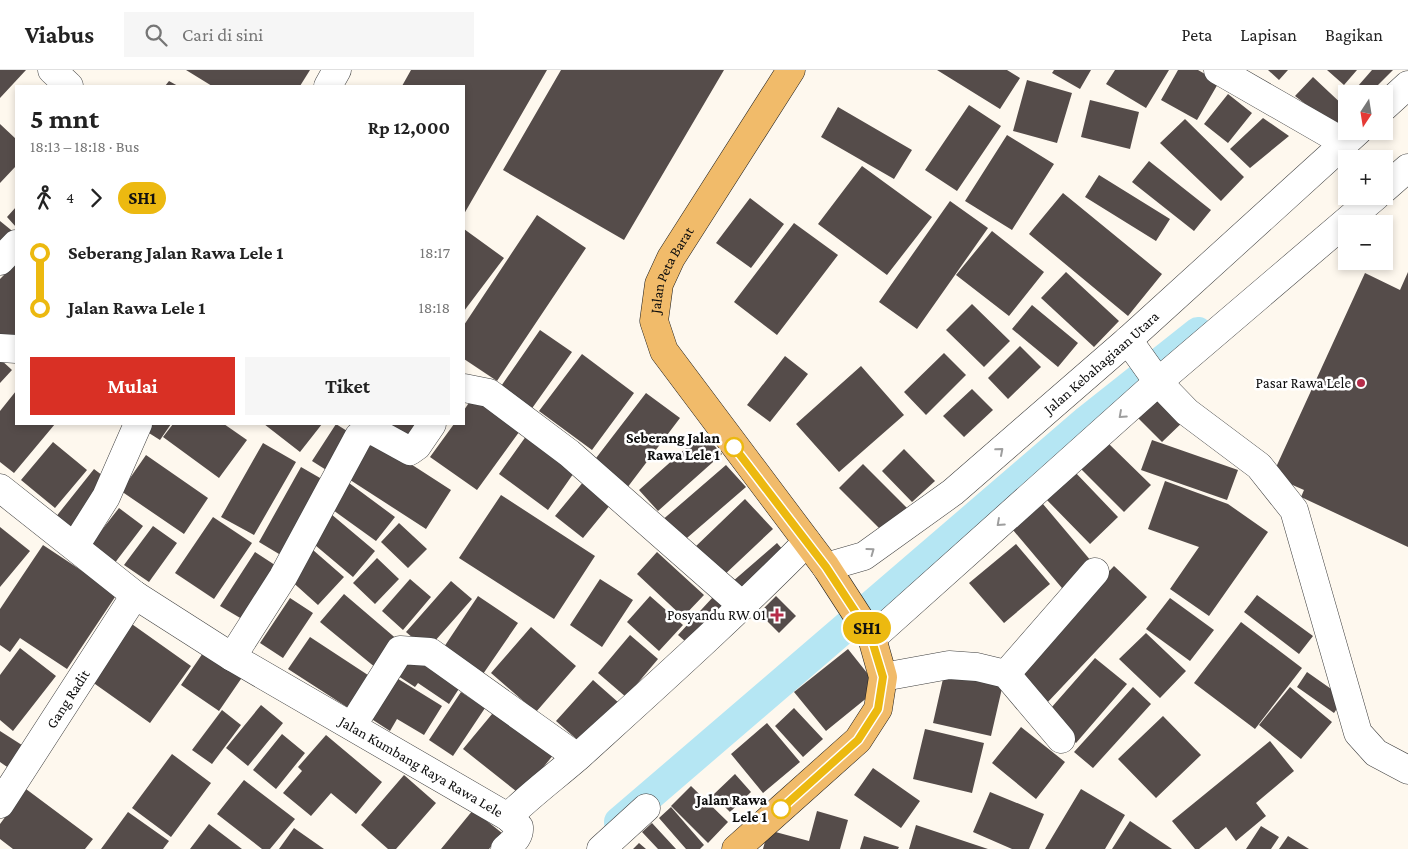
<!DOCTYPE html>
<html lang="id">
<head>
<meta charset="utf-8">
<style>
	:root { --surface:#fff; --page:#f6f6f6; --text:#222; --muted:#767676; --line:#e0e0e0; --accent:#d93025 }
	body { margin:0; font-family:"Crimson Pro",serif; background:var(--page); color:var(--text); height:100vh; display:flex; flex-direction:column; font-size:19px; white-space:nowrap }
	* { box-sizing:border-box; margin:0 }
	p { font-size:16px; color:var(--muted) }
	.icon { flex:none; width:28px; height:28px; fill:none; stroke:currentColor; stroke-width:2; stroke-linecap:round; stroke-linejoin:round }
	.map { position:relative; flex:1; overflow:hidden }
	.details { position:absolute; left:15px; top:15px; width:450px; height:340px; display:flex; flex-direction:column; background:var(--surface); border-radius:0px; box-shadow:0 2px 8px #0003 }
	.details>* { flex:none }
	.badge { padding:0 10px; border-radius:16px; font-size:18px; line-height:32px }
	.needle { width:32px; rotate:192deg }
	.buttons { position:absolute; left:1338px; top:15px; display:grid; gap:10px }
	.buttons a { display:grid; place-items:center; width:55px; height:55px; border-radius:0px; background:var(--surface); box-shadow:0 2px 8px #0003; font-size:25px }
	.map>.badge { position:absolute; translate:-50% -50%; box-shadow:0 0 0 2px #fff }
	.legs { display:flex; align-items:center; gap:8px; height:55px; padding:0 15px; font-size:16px }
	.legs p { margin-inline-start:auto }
	.head { display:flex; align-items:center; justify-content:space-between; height:85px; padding:0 15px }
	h1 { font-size:28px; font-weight:700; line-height:38px }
	.action { display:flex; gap:10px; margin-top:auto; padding:10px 15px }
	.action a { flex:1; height:58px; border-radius:0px; background:var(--accent); color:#fff; font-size:20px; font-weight:700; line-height:58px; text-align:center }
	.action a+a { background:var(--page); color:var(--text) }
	ul { padding:0 15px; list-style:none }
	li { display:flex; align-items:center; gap:18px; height:55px; font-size:19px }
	li i { display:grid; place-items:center; width:8px; height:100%; margin:0 6px; background:currentColor }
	li i::after { content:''; width:12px; height:12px; margin:-6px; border:4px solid; border-radius:50%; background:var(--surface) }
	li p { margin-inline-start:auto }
	li:first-child i { background:linear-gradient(#0000 50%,currentColor 0) }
	li:last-child i { background:linear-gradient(currentColor 50%,#0000 0) }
	header { display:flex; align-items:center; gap:30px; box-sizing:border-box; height:70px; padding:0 25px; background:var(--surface); border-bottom:1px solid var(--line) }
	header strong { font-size:24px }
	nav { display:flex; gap:28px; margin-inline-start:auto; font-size:18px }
	.search { width:350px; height:45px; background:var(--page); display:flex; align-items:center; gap:12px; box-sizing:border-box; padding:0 18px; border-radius:0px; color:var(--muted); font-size:19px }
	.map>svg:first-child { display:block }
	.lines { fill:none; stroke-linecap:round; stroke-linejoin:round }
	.canal { stroke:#b5e6f3; stroke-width:30 }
	.building { fill:#554c4a }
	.minor-casing { stroke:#404040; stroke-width:29 }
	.major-casing { stroke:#1e1e1e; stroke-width:29 }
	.minor { stroke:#fff; stroke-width:28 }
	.major { stroke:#f1bb6a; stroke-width:28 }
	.oneway { stroke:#9e9e9e }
	.line-1-casing { stroke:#fff; stroke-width:11 }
	.line-1 { stroke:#ecb910; stroke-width:8 }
	.poi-dot { fill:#b52c49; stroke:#fff; stroke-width:2 }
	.stop-1-dot { fill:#fff; stroke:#ecb910; stroke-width:2.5 }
	.labels { text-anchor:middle; stroke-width:5; stroke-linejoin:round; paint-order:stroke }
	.street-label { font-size:15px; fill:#0d0d0d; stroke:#fff }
	.poi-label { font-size:15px; fill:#0d0d0d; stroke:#fff; text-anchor:end }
	.stop-label { font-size:15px; font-weight:bold; fill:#0d0d0d; stroke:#fff; text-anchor:end }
</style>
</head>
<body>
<header>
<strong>Viabus</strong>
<div class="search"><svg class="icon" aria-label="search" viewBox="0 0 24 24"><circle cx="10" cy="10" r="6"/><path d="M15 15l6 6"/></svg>Cari di sini</div>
<nav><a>Peta</a><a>Lapisan</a><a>Bagikan</a></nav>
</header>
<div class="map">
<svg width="1408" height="779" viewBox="0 0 1408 779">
	<rect width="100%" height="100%" fill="#fef8ee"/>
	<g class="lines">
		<path class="canal" d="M619,752L1087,350L1198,262"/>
	</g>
	<path class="building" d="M0,0H26L0,28Z
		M186,0H310L300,16H212Z
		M411,0H547L464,144V16H402Z
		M561,0H724L624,170L503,100Z
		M937,0H1007L1020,8L1000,39Z
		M1054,0H1091L1080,19L1052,3Z
		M1115,0H1169L1146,38L1106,14Z
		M1178,0H1198L1219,12L1197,50L1161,30Z
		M1268,0H1288L1279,10Z
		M1327,0H1357L1344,15Z
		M1372,0H1393L1369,24H1351Z
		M1313,7L1346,38V45L1336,58L1295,26Z
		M1027,10L1072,23L1057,73L1013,61Z
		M169,11L178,16H165Z
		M1228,24L1252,43L1228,73L1204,54Z
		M1090,30L1139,42L1130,79L1081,67Z
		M969,35L1001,56L957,121L925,100Z
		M838,37L912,80L894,109L821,67Z
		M1263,48L1289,66L1250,98L1230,79Z
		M1185,49L1244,107L1221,131L1160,73Z
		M0,54L16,69V96L0,113Z
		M1007,65L1054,94L1012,160L965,131Z
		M1149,91L1211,140L1194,161L1132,112Z
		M862,96L932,147L887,205L818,154Z
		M1099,105L1170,149L1156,171L1085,127Z
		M1063,123L1162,204L1128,246L1029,164Z
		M750,128L784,154L751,198L716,173Z
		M950,131L988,158L917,259L879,232Z
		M16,137V157L7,147Z
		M537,145L586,178L497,311L464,289V255Z
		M0,151L16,164L0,184Z
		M794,153L838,185L777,265L734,232Z
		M464,159L504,188L464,241Z
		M992,161L1044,202L1009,246L956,205Z
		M16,193V264L7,273L0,267V209Z
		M1066,202L1119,251L1094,277L1041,228Z
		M1408,202V477L1301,427L1304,420L1272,406L1365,203L1400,220Z
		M972,234L1010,271L984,297L946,260Z
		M1032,235L1078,273L1058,297L1012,259Z
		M540,260L572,282L528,344L497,322Z
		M1020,276L1041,297L1008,329L988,308Z
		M944,283L966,305L926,345L904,322Z
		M582,284L634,323L592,380L539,341Z
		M785,286L808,304L770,352L747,335Z
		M0,289L12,300L0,313Z
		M861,296L904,345L839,402L796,354Z
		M972,319L993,340L964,367L943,346Z
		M1159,320L1187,348L1162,372L1134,344Z
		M16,321V354H55L14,403L0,392V341Z
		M646,323L680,348L627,418L593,392Z
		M475,324L522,358L477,420L430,387L454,354H464V340Z
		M144,354H171L160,370L141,358Z
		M173,354H224L247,370L219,408L163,367Z
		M264,354H322L300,382Z
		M336,354L355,366L331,403L312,391Z
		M377,354H420L407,373Z
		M529,362L578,397L548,440L499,404Z
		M703,363L722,384L658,441L639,420Z
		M369,367L451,420L426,459L344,406Z
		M1152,370L1238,400L1227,430L1141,400Z
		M53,372L87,400L55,438L21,410Z
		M263,373L296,392L254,465L221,447Z
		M1108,373L1151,415L1124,442L1081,399Z
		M904,379L935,411L912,432L882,401Z
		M146,385L208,428L184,464L121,421Z
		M863,394L908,439L884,463L839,418Z
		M726,395L746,417L680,474L660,452Z
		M301,397L327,412L284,487L259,472Z
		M94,399L111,412L71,461L55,448Z
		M1074,401L1118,447L1090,474L1045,428Z
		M345,410L395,447L376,471L326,435Z
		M584,411L611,434L583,468L555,446Z
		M1165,411L1228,434L1268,462L1209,546L1170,519L1199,477L1148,459Z
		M501,425L595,486L554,549L459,488Z
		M745,429L773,459L721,508L693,479Z
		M1043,434L1097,498L1067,524L1013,460Z
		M119,438L143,456L114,494L90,475Z
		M331,444L375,481L353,507L309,470Z
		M213,447L252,473L214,529L175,503Z
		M399,453L427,479L408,498L381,472Z
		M153,456L177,473L149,512L124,495Z
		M0,457L30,481L0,517Z
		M777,473L790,488L744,527L732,512Z
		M1016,474L1050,514L1004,553L969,513Z
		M43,475L117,524L67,599L20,568L10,582L0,575V539Z
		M313,480L344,507L318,535L288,508Z
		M255,482L281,499L247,552L220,536Z
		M657,482L704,525L683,547L637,504Z
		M377,488L399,509L375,534L353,513Z
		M1114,496L1147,527L1046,634L1013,603Z
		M410,509L431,527L403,560L382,541Z
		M600,509L633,530L602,577L570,555Z
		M451,511L472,529L427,580L406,562Z
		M344,524L399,571L376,598L320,552Z
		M1257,525L1313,566L1299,584L1244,542Z
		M478,526L518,553L481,607L442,580Z
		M650,526L683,555L659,581L627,552Z
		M776,526L796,546L779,563L759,543Z
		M713,527L728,541L694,579L678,565Z
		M290,528L313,543L283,588L260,573Z
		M1170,528L1214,560L1190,591L1146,559Z
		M129,552L191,596L150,653L88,609Z
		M1241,552L1302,598L1255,659L1194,613Z
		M531,557L576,596L536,642L491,603Z
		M1146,563L1186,601L1160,628L1119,589Z
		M630,565L658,589L626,627L598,603Z
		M310,567L374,609L353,641L288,599Z
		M20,578L56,606L13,661L0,650V605Z
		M848,579L879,618L826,661L794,622Z
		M205,580L243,606L219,641L181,615Z
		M408,585L430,599L435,592L464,611L449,634L418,613L415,617L395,604Z
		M1095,588L1127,614L1076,673L1044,646Z
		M945,600L1003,614L991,666L933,653Z
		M1307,602L1344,628L1334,643L1297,617Z
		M395,607L442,636L424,665L397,649L390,661L370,648Z
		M593,610L619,633L582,674L556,651Z
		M1133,617L1151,634L1093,698L1074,682Z
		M1290,617L1332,652L1301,689L1259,655Z
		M461,622L485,638L453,686L429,670Z
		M261,635L283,653L248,696L226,678Z
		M497,638L554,684L521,725L463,679Z
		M794,638L823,669L803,687L775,656Z
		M222,640L241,655L212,694L192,680Z
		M1163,646L1201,685L1156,728L1118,689Z
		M767,653L800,692L763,723L731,684Z
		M1021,657L1065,692L1036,729L992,693Z
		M925,659L984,673L972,723L913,709Z
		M0,661L25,677L10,699L0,692Z
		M282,664L305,683L276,719L253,700Z
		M326,665L382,712L356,744L331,723L311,746L283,723L302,701L298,697Z
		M1270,671L1294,701L1256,733L1266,746L1236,771L1226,757L1199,779H1195L1172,751Z
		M172,684L211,713L171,767L132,738Z
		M873,698L920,731L901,758L854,725Z
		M735,704L751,722L730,742L713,725Z
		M404,705L436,733L396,779H388L361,755Z
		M244,710L295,749L270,779H262L217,744Z
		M691,716L728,752L708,773L671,736Z
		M26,719L93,769L85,779H13L0,769V754Z
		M1081,719L1125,745L1105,779H1045Z
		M990,722L1044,744L1029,779H1012L973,762Z
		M671,737L704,775L700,779H686L659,748Z
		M473,740L502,763L489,779H441Z
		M817,741L848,750L840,779H763L768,760L809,771Z
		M128,742L169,771L163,779H101Z
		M1130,751L1172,779H1112Z
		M652,753L676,779H658L642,762Z
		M209,754L242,779H190Z
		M916,755L988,779H909Z
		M1261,756L1279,767L1271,779H1246Z
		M294,758L324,779H279Z
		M864,766L899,777L898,779H860Z
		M1288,766L1309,779H1279Z
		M639,773L646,779H633Z"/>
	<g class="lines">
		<defs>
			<g id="minor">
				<path d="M52,0L69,16"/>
				<path d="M1218,0L1345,73"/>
				<path d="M328,16L337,0"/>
				<path d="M1384,37L1408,15"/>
				<path d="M1384,119L1408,98"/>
				<path d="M0,191L16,174"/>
				<path d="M1128,270L1158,312L1187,342L1259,396L1294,440L1358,663L1376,683L1408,700"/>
				<path d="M0,278L16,279"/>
				<path d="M464,318L489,323L569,383L743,536"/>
				<path id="s1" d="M0,418L135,525L232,587L508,747L519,757C520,768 512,772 505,779"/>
				<path d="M75,476L106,427L138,354"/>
				<path id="s2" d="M826,497L864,486L953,422L1128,270L1358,61"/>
				<path d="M872,568L1158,312L1376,126"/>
				<path d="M232,587L283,507L359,366L370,359L410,381L417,376L432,354"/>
				<path d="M1006,604L1095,502"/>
				<path d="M883,607L949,595L977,597L1006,604L1061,669"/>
				<path d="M352,656L400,580L430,582L577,687"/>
				<path id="s3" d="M0,734L135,525"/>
				<path d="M508,747C530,725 556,706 580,685C657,615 734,546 807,472"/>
				<path d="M601,779L646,738"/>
			</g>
			<g id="major">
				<path id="s4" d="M736,779L858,670L878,639L883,607L872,568L826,497L664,281L654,251L659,214L671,188L791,0"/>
			</g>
		</defs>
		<use href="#minor" class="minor-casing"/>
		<use href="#major" class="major-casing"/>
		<use href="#minor" class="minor"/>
		<use href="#major" class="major"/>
	</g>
	<defs><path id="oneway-chevron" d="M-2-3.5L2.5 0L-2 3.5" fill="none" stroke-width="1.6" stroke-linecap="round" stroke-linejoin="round" transform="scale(1.25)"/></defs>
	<g class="oneway">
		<use href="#oneway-chevron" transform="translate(1122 345) rotate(138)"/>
		<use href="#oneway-chevron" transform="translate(1000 381) rotate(-41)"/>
		<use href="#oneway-chevron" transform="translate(1000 453) rotate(138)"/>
		<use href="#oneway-chevron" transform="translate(871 481) rotate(-36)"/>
	</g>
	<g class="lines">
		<defs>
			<path id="line-1" d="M734,377L826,497L870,564L883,607L878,639L858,670L781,739"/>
		</defs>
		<use href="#line-1" class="line-1-casing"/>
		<use href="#line-1" class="line-1"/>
	</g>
	<g class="poi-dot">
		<circle cx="1361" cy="313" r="5"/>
		<path d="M774.5 537.5h5v5h5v5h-5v5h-5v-5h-5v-5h5z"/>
	</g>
	<g class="stop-1-dot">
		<circle cx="734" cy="377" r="9"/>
		<circle cx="781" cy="739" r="9"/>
	</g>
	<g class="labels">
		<g class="street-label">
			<text dy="5" stroke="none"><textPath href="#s4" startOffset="714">Jalan Peta Barat</textPath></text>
			<text dy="5" stroke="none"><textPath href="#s2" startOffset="346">Jalan Kebahagiaan Utara</textPath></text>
			<text dy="5" stroke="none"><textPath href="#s3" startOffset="125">Gang Radit</textPath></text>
			<text dy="5" stroke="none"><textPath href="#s1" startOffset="506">Jalan Kumbang Raya Rawa Lele</textPath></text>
		</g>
		<g class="poi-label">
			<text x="1351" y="318">Pasar Rawa Lele</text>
			<text x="766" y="550">Posyandu RW 01</text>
		</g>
		<g class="stop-label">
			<text x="720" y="373">Seberang Jalan<tspan x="720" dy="17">Rawa Lele 1</tspan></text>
			<text x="767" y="735">Jalan Rawa<tspan x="767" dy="17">Lele 1</tspan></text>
		</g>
	</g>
</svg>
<div class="buttons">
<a><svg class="needle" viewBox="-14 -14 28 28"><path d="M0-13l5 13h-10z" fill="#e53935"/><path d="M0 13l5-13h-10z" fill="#767676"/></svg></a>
<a>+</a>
<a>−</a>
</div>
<b class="badge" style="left:867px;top:558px;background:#ecb910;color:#111">SH1</b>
<section class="details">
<div class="head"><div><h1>5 mnt</h1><p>18:13 – 18:18 · Bus</p></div><b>Rp 12,000</b></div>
<div class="legs"><svg class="icon" aria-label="walk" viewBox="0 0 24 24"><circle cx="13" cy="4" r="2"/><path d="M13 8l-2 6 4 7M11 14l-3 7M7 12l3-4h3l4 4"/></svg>4<svg class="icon" aria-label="forward" viewBox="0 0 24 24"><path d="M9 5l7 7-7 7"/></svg><b class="badge" style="background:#ecb910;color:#111">SH1</b></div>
<ul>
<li><i style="color:#ecb910"></i><b>Seberang Jalan Rawa Lele 1</b><p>18:17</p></li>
<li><i style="color:#ecb910"></i><b>Jalan Rawa Lele 1</b><p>18:18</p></li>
</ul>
<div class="action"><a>Mulai</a><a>Tiket</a></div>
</section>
</div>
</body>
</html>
